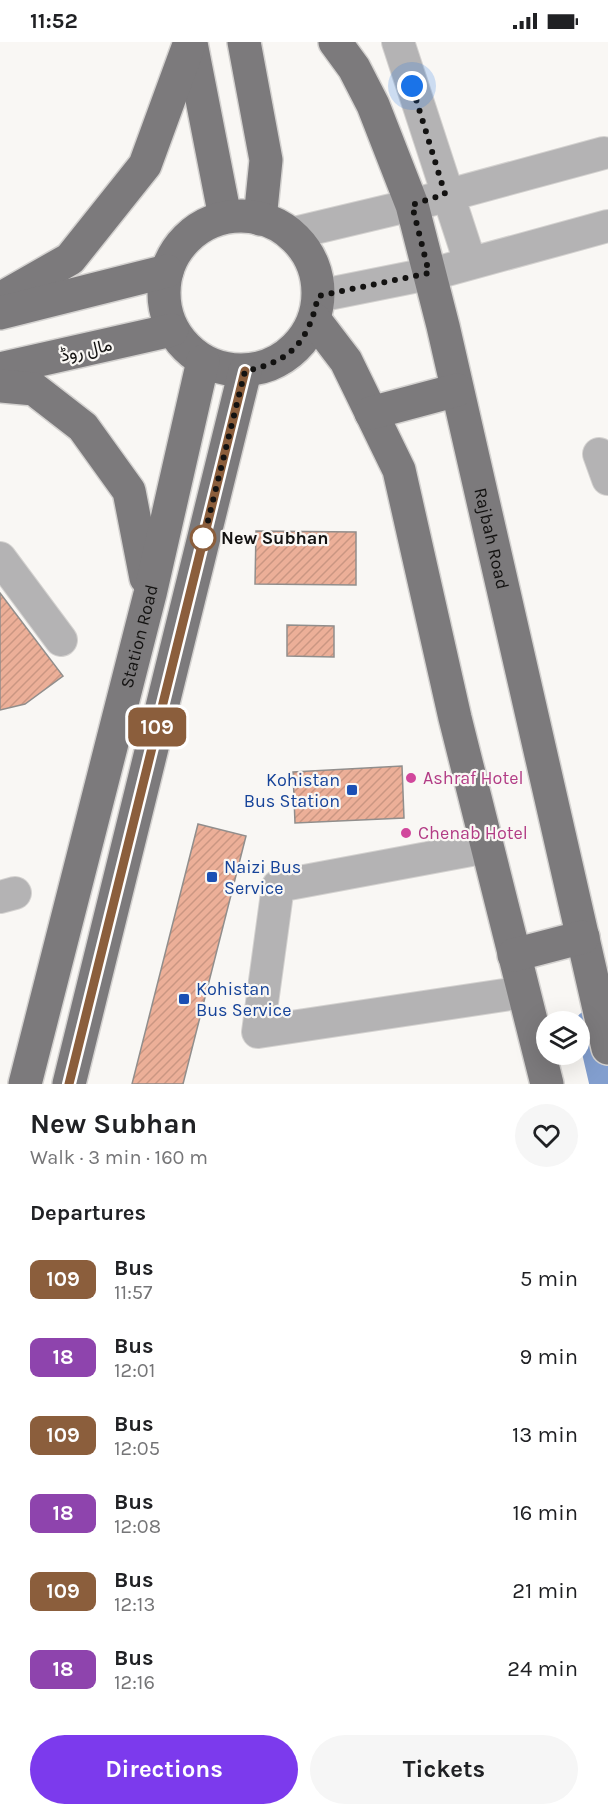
<!DOCTYPE html>
<html lang="en">
<head>
<meta charset="utf-8">
<style>
	:root { --surface:#fff; --page:#f6f6f6; --text:#202124; --muted:#757577; --accent:#7c3aed }
	body { margin:0; font-family:Karla,Vazirmatn,sans-serif; background:var(--page); color:var(--text); height:100vh; display:flex; flex-direction:column; font-size:22px; white-space:nowrap }
	* { box-sizing:border-box; margin:0 }
	p { font-size:20px; color:var(--muted) }
	.icon { flex:none; width:33px; height:33px; fill:none; stroke:currentColor; stroke-width:2; stroke-linecap:round; stroke-linejoin:round }
	.map { position:relative; height:1042px; overflow:hidden }
	.sheet { display:flex; flex-direction:column; background:var(--surface); flex:1 }
	.sheet>* { flex:none }
	.badge { padding:0 12px; border-radius:9px; font-size:21px; line-height:39px }
	.buttons { position:absolute; left:536px; top:969px; display:grid; gap:12px }
	.buttons a { display:grid; place-items:center; width:54px; height:54px; border-radius:50%; background:var(--surface); box-shadow:0 6px 24px #0002; font-size:30px }
	.you { position:absolute; width:30px; height:30px; margin:-15px; border:4px solid #fff; border-radius:50%; background:#1a73e8; box-shadow:0 0 0 9px #1a73e833 }
	.map>.badge { position:absolute; translate:-50% -50%; box-shadow:0 0 0 3px #fff }
	h2 { padding:0 30px; font-size:22px; line-height:54px }
	.round { display:grid; place-items:center; flex:none; width:63px; height:63px; border-radius:32px; background:var(--page) }
	.headline { display:flex; align-items:center; justify-content:space-between; height:102px; padding:0 30px }
	h1 { font-size:28px; font-weight:700; line-height:45px }
	.button { display:flex; gap:12px; margin-top:auto; padding:12px 30px }
	.button a { flex:1; height:69px; border-radius:36px; background:var(--accent); color:#fff; font-size:24px; font-weight:700; line-height:69px; text-align:center }
	.button a+a { background:var(--page); color:var(--text) }
	ul { padding:0; list-style:none }
	li { display:flex; align-items:center; gap:18px; height:78px; padding:0 30px }
	li div { flex:1 }
	li b { display:block; font-size:22px }
	li em { font-style:normal }
	li .badge { min-width:66px; font-weight:700; text-align:center }
	.status { display:flex; justify-content:space-between; align-items:center; height:42px; padding:0 30px; background:var(--surface); direction:ltr }
	.status svg { height:16px; fill:currentColor }
	.map>svg:first-child { display:block }
	.lines { fill:none; stroke-linecap:round; stroke-linejoin:round }
	.canal { stroke:#829ece; stroke-width:27 }
	.building { fill:url(#building-hatch); stroke:#918e8c; stroke-width:1.5 }
	.minor-casing { stroke:#d4d2d0; stroke-width:34 }
	.major-casing { stroke:#d4d2d0; stroke-width:36 }
	.minor { stroke:#b4b3b4; stroke-width:32 }
	.major { stroke:#7c7a7c; stroke-width:33 }
	.line-casing { stroke:#fff; stroke-width:14 }
	.line { stroke:#8b5e3c; stroke-width:9 }
	.walk { stroke:#131211; stroke-width:6; stroke-dasharray:0 10.8 }
	.stop-dot { fill:#fff; stroke:#8b5e3c; stroke-width:3 }
	.hotel-dot { fill:#d1479c; stroke:#f9f7f4; stroke-width:2 }
	.transit-dot { fill:#1a4fb4; stroke:#f9f7f4; stroke-width:2 }
	.labels { text-anchor:middle; stroke-width:4.5; stroke-linejoin:round; paint-order:stroke }
	.street-label { font-size:18px; fill:#131211; stroke:#f9f7f4 }
	.stop-label { font-size:18px; font-weight:bold; fill:#131211; stroke:#f9f7f4; text-anchor:start }
	.hotel-label { font-size:18px; fill:#b23c85; stroke:#f9f7f4; text-anchor:start }
	.transit-label { font-size:18px; fill:#164399; stroke:#f9f7f4; text-anchor:start }
</style>
</head>
<body>
<div class="status"><b>11:52</b><svg viewBox="0 0 49 12"><path d="M0 12V9h3v3zM5 12V6h3v6zM10 12V3h3v9zM15 12V0h3v12zM26 1h20v11H26zM47 4h2v5h-2z"/></svg></div>
<div class="map">
<svg width="608" height="1042" viewBox="0 0 608 1042">
	<defs>
		<pattern id="building-hatch" width="6" height="6" patternUnits="userSpaceOnUse" patternTransform="scale(1.5)"><rect width="6" height="6" fill="#ecaf98"/><path d="M-1 1l2-2M0 6l6-6M5 7l2-2" fill="none" stroke="#ca9682"/></pattern>
	</defs>
	<rect width="100%" height="100%" fill="#f9f7f4"/>
	<g class="lines">
		<path class="canal" d="M589,982L603,1042"/>
	</g>
	<path class="building" d="M256,489L356,490V543L255,542Z
		M0,551L63,634L25,662L0,668Z
		M287,583L334,584V615L287,614Z
		M402,724L404,776L295,781L293,730Z
		M198,782L246,794L183,1042H132Z"/>
	<g class="lines">
		<defs>
			<path id="minor" d="M398,0L470,220
				M290,192L412,163L604,111
				M318,254L443,229L608,184
				M599,412L608,437
				M0,516L61,598
				M487,805L278,844L258,990L524,950
				M0,855L15,851"/>
			<g id="major">
				<path d="M244,0L266,118L260,177"/>
				<path id="s1" d="M335,0L354,26L373,63L412,163L443,284L608,1006"/>
				<path d="M191,1L225,175"/>
				<circle cx="241" cy="251" r="77"/>
				<path d="M0,257L70,217L145,123L190,0"/>
				<path d="M0,271L167,229"/>
				<path d="M314,277L346,319L399,428L455,676L547,1042"/>
				<path d="M0,327L172,288"/>
				<path d="M0,344L34,347L83,385L129,449L146,536"/>
				<path d="M371,371L457,348"/>
				<path d="M514,913L583,895"/>
				<path id="s2" d="M25,1042L150,552L203,319"/>
				<path d="M69,1042L245,329"/>
			</g>
		</defs>
		<use href="#minor" class="minor-casing"/>
		<use href="#major" class="major-casing"/>
		<use href="#minor" class="minor"/>
		<use href="#major" class="major"/>
	</g>
	<g class="lines">
		<defs>
			<path id="line" d="M69,1042L245,329"/>
		</defs>
		<use href="#line" class="line-casing"/>
		<use href="#line" class="line"/>
		<path class="walk" d="M203,496L202,503L245,329C291,320 309,299 318,254L429,231L412,163L445,152L412,44"/>
	</g>
	<circle class="stop-dot" cx="203" cy="496" r="12"/>
	<g class="hotel-dot">
		<circle cx="411" cy="736" r="6"/>
		<circle cx="406" cy="791" r="6"/>
	</g>
	<g class="transit-dot">
		<rect x="346" y="742" width="12" height="12" rx="3"/>
		<rect x="206" y="829" width="12" height="12" rx="3"/>
		<rect x="178" y="951" width="12" height="12" rx="3"/>
	</g>
	<g class="labels">
		<g class="street-label">
			<text transform="translate(86 308) rotate(-13)" y="6">مال روڈ</text>
			<text dy="6" stroke="none"><textPath href="#s1" startOffset="524">Rajbah Road</textPath></text>
			<text dy="6" stroke="none"><textPath href="#s2" startOffset="462">Station Road</textPath></text>
		</g>
		<g class="stop-label">
			<text x="221" y="502">New Subhan</text>
		</g>
		<g class="hotel-label">
			<text x="423" y="742">Ashraf Hotel</text>
			<text x="418" y="797">Chenab Hotel</text>
		</g>
		<g class="transit-label">
			<text x="340" y="744" text-anchor="end">Kohistan<tspan x="340" dy="21">Bus Station</tspan></text>
			<text x="224" y="831">Naizi Bus<tspan x="224" dy="21">Service</tspan></text>
			<text x="196" y="953">Kohistan<tspan x="196" dy="21">Bus Service</tspan></text>
		</g>
	</g>
</svg>
<div class="buttons">
<a><svg class="icon" aria-label="layers" viewBox="0 0 24 24"><path d="M12 4l9 5-9 5-9-5zM3 14l9 5 9-5"/></svg></a>
</div>
<div class="you" style="left:412px;top:44px"></div>
<b class="badge" style="left:157px;top:685px;background:#8b5e3c;color:#fff">109</b>
</div>
<section class="sheet">
<div class="headline"><div><h1>New Subhan</h1><p>Walk · 3 min · 160 m</p></div><a class="round"><svg class="icon" aria-label="heart" viewBox="0 0 24 24"><path d="M12 20l-8-8c-3-5 5-10 8-4 3-6 11-1 8 4z"/></svg></a></div>
<h2>Departures</h2>
<ul>
<li><span class="badge" style="background:#8b5e3c;color:#fff">109</span><div><b>Bus</b><p>11:57</p></div><em>5 min</em></li>
<li><span class="badge" style="background:#8e44ad;color:#fff">18</span><div><b>Bus</b><p>12:01</p></div><em>9 min</em></li>
<li><span class="badge" style="background:#8b5e3c;color:#fff">109</span><div><b>Bus</b><p>12:05</p></div><em>13 min</em></li>
<li><span class="badge" style="background:#8e44ad;color:#fff">18</span><div><b>Bus</b><p>12:08</p></div><em>16 min</em></li>
<li><span class="badge" style="background:#8b5e3c;color:#fff">109</span><div><b>Bus</b><p>12:13</p></div><em>21 min</em></li>
<li><span class="badge" style="background:#8e44ad;color:#fff">18</span><div><b>Bus</b><p>12:16</p></div><em>24 min</em></li>
</ul>
<div class="button"><a>Directions</a><a>Tickets</a></div>
</section>
</body>
</html>
